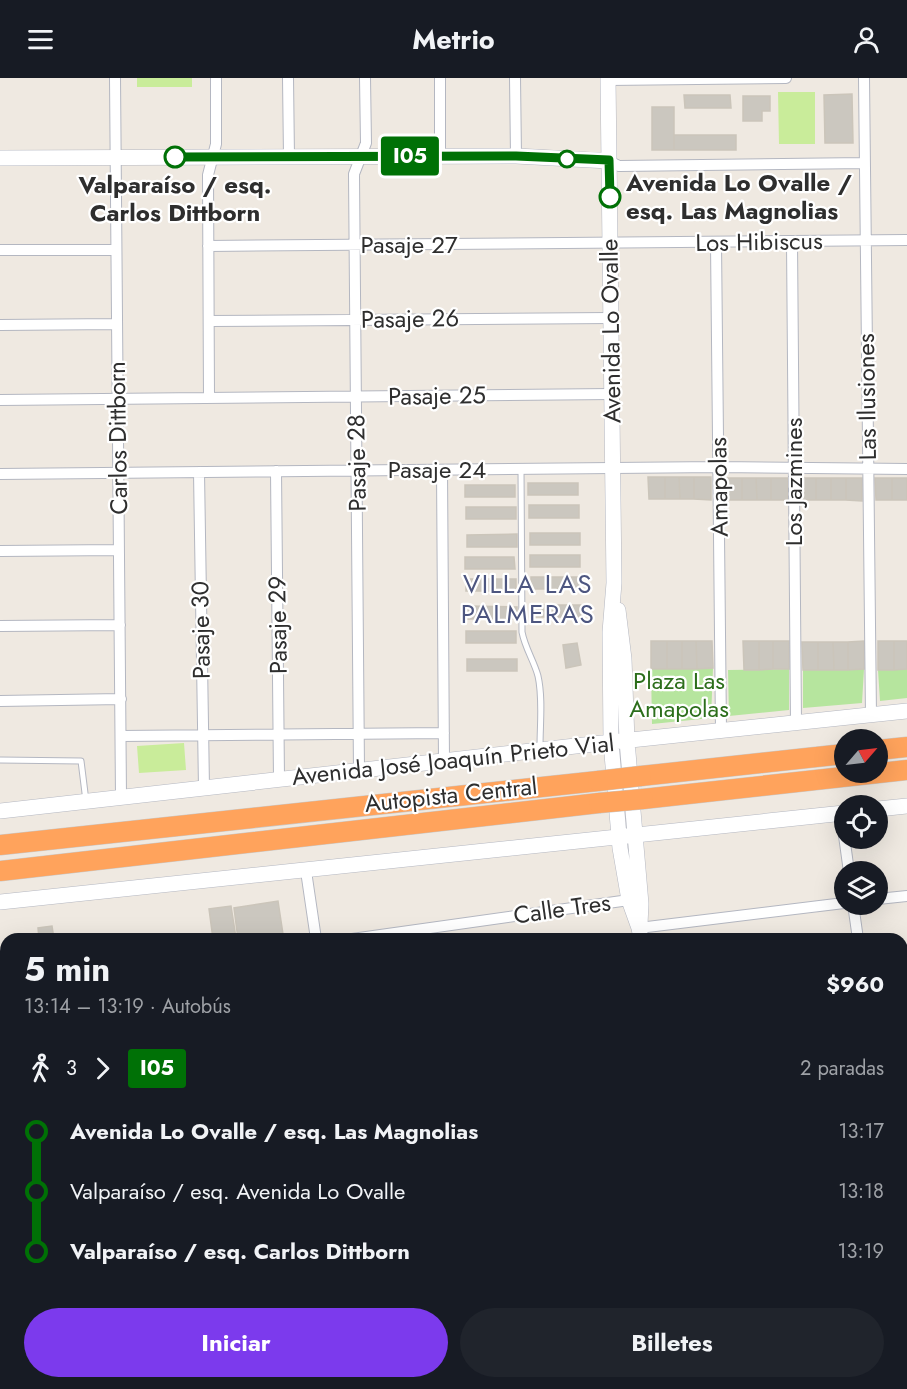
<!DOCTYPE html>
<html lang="es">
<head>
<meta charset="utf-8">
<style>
	:root { --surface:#171b24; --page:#20242c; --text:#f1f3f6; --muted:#9ea1a6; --accent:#7c3aed }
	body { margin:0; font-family:Jost,sans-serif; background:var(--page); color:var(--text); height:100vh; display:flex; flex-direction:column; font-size:22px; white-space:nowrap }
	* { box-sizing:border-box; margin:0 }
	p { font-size:20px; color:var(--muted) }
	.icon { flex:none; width:33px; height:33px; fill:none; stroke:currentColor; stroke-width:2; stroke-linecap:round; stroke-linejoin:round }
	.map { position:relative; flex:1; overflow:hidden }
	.panel { position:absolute; left:0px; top:855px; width:908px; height:456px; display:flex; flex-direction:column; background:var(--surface); border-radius:18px 18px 0 0; box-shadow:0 6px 24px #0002 }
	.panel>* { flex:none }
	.badge { padding:0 12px; border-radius:4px; font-size:21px; line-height:39px }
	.needle { width:39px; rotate:62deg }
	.controls { position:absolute; left:834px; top:651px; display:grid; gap:12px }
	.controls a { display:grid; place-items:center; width:54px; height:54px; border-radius:50%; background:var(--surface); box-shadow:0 6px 24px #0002; font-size:30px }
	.map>.badge { position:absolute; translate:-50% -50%; box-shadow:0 0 0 3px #fff }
	.legs { display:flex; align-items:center; gap:9px; height:66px; padding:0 24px; font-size:20px }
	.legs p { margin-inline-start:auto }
	.headline { display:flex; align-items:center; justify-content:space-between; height:102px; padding:0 24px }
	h1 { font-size:33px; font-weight:700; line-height:45px }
	.action { display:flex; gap:12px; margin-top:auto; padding:12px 24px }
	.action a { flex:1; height:69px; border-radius:36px; background:var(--accent); color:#fff; font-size:24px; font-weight:700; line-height:69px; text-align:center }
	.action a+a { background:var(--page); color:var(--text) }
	ul { padding:0 24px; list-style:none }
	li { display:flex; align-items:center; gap:21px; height:60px; font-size:22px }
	li i { display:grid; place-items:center; width:9px; height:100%; margin:0 8px; background:currentColor }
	li i::after { content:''; width:15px; height:15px; margin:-8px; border:4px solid; border-radius:50%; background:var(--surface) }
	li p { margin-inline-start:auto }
	li:first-child i { background:linear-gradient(#0000 50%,currentColor 0) }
	li:last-child i { background:linear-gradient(currentColor 50%,#0000 0) }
	header { display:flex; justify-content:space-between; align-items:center; height:78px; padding:0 24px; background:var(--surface); font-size:27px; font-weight:700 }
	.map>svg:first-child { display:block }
	.green { fill:#b6e59e }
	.pitch { fill:#c9ec9a }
	.building { fill:#cbc7bf; stroke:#cbc5ba; stroke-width:1.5 }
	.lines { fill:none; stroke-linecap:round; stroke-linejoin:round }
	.lane-casing { stroke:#b4b7c1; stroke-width:7 }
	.street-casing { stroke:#b4b7c1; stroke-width:12 }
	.secondary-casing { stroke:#b4b7c1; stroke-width:16 }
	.highway-casing { stroke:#c9c9c9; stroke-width:21 }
	.lane { stroke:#fff; stroke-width:5 }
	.street { stroke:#fff; stroke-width:10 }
	.secondary { stroke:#fff; stroke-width:15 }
	.highway { stroke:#ffa35c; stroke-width:20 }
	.highway-bridge-casing { stroke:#c9c9c9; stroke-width:21; stroke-linecap:butt }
	.highway-bridge { stroke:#ffa35c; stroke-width:20 }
	.line-1-casing { stroke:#fff; stroke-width:14 }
	.line-1 { stroke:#007106; stroke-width:9 }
	.stop-1-dot { fill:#fff; stroke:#007106; stroke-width:3 }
	.labels { text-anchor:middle; stroke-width:4.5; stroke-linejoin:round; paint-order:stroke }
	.stop-label { font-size:24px; font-weight:bold; fill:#2e2e2e; stroke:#fff; text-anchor:start }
	.street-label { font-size:24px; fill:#2e2e2e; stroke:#fff }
	.park-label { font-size:24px; fill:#2c6e1b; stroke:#fff }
	.neighbourhood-label { font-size:26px; letter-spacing:1.5px; fill:#4d5680; stroke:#fff }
</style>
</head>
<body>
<header><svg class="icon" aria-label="menu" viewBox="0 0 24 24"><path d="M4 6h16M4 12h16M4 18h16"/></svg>Metrio<svg class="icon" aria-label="person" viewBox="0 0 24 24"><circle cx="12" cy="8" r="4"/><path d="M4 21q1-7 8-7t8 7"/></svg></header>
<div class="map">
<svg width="907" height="1311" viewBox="0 0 907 1311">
	<rect width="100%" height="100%" fill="#efe9e1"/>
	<path class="green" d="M713,590L711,640L652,646L651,591Z
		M789,591V632L729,638L728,592Z
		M864,591L862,625L803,630V592Z
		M907,591V620L880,623L878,592Z
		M0,917H6V1083L0,1084Z
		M6,1097V1274L0,1275V1098Z"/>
	<path class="pitch" d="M137,0H192V9H137Z
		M778,14H815V66H779Z
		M184,665L186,692L139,695L137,668Z
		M0,949H6V978L0,979Z"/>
	<path class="building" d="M852,16L853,65H825L824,17Z
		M684,17H730L731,30H685Z
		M743,18H770V33H762V43H743Z
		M652,29H674V72H652Z
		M674,57H736V72H674Z
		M648,399H665V421H649Z
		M665,399H679L680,421H665Z
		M679,399H694V421H680Z
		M694,399H711V422L694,421Z
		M725,400H742V422H725Z
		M742,400H756L757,422H742Z
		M756,400H771V422H757Z
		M771,400H788V422H771Z
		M800,400H816V422H800Z
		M816,400H831V422H816Z
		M831,400H846V422H831Z
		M846,400H862V423L846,422Z
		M875,400H892V422H876Z
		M892,400H907V422H892Z
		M528,405H578V417H528Z
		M465,407H515V419H465Z
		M529,427H579V440H529Z
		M466,429H516V441H466Z
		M530,455H580V467H530Z
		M517,456V469H467V457Z
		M530,477H580V489H530Z
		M465,479H514L515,491H465Z
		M531,499H581V511H531Z
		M466,501H516V513H466Z
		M532,527H582L583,539H532Z
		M467,528L517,529V541H467Z
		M466,553H516V565H466Z
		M651,563H667V591H651Z
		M667,563H682V591H667Z
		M682,563H696L697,591H682Z
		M696,563H712L713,590L697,591Z
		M743,563H759V592H744Z
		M759,563H773V591L759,592Z
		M773,563H789V591H773Z
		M864,563V591L848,592V564Z
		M878,563H894V592H878Z
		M894,563H907V591L894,592Z
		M802,564H818V592H803Z
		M818,564H833L834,592H818Z
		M833,564H848V592H834Z
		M577,565L581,587L566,590L563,567Z
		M467,581H517V593H467Z
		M278,823L283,856L238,861L234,830Z
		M231,828L236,860L213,861L209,831Z
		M52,848L54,861H39L38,850Z
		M6,998V1010L0,1011V999Z
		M6,1295V1305H22L23,1311H2L1,1296Z
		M107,1305H133L134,1311H108Z
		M208,1305H221L222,1309L209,1311Z
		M325,1305H353L354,1311H326Z"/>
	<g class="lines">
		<defs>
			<path id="lane" d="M521,391L522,554C525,570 534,583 538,598C543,620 540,646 540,669
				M0,682L81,683L86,723
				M636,1311L674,1305"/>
			<path id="street" d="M115,0L121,719
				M288,0L289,79
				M440,0V78
				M515,0L516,78
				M864,0L871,637
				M608,2L786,0
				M609,83L619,88L865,85
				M792,164L796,645
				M716,165L721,653
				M208,168L907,162
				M0,172H116
				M209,243L611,240
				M0,247L117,246
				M209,320L208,97L216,66V0
				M0,322L612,316
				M442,392L444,683
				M276,393L279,701
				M199,394L204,710
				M0,396L718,389L907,391
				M0,473L119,472
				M0,548L120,547
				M0,623L121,621
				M121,658L444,655
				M359,692L354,96L366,65L365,0
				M841,736L849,794
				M306,793L316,861
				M878,821L907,818
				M853,826L858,861
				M639,850L844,825
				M352,861L629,822
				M902,901H907
				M0,911L6,910
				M902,995L907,994
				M902,1078L907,1077
				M0,1090L6,1089
				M902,1161L907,1197
				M0,1277L6,1276
				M379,1305L380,1311"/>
			<path id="secondary" d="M608,0L614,505L610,554L611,664L620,770L629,822L639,850L641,861
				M0,80L516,78L609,83
				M618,532L624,581L627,663L641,826L640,846
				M878,731L907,728
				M0,733L602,665L907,633
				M0,824L844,735
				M705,1305L706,1311"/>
			<path id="highway" d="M878,672L907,669
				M641,698L844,676
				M643,721L907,692
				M0,767L598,703
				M0,793L599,725"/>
		</defs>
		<use href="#lane" class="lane-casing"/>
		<use href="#street" class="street-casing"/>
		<use href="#secondary" class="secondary-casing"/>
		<use href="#highway" class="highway-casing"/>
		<use href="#lane" class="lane"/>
		<use href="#street" class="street"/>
		<use href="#secondary" class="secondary"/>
		<use href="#highway" class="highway"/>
		<defs>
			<path id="highway-bridge" d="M598,703L641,698
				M599,725L643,721"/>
		</defs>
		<use href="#highway-bridge" class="highway-bridge-casing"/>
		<use href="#highway-bridge" class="highway-bridge"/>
	</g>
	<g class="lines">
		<defs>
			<path id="line-1" d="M175,79L516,78L609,82L610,119"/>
		</defs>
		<use href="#line-1" class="line-1-casing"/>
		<use href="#line-1" class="line-1"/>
	</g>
	<g class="stop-1-dot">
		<circle cx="175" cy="79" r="10"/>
		<circle cx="567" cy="81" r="8"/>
		<circle cx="610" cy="119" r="10"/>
	</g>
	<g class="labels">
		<g class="stop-label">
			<text x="626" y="113">Avenida Lo Ovalle /<tspan x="626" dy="28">esq. Las Magnolias</tspan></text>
			<text x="175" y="115" text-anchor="middle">Valparaíso / esq.<tspan x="175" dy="28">Carlos Dittborn</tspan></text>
		</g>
		<g class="street-label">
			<text transform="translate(759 164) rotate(-1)" y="8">Los Hibiscus</text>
			<text x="409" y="175">Pasaje 27</text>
			<text transform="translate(410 241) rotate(-1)" y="8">Pasaje 26</text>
			<text transform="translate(611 253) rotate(-91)" y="8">Avenida Lo Ovalle</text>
			<text transform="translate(437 318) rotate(-1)" y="8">Pasaje 25</text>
			<text transform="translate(867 319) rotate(-91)" y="8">Las Ilusiones</text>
			<text transform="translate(118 360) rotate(-91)" y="8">Carlos Dittborn</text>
			<text transform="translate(357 385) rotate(-91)" y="8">Pasaje 28</text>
			<text x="437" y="400">Pasaje 24</text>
			<text transform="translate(794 404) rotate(-90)" y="8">Los Jazmines</text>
			<text transform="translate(719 409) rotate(-91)" y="8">Amapolas</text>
			<text transform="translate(278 547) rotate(-91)" y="8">Pasaje 29</text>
			<text transform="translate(201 552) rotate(-91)" y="8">Pasaje 30</text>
			<text transform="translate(453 682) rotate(-6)" y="8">Avenida José Joaquín Prieto Vial</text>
			<text transform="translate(451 717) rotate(-6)" y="8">Autopista Central</text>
			<text transform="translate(562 831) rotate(-8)" y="8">Calle Tres</text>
		</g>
		<g class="park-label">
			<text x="679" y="611">Plaza Las<tspan x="679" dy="28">Amapolas</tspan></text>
		</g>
		<g class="neighbourhood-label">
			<text x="528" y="515">VILLA LAS<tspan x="528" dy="30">PALMERAS</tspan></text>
		</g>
	</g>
</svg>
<div class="controls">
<a><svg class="needle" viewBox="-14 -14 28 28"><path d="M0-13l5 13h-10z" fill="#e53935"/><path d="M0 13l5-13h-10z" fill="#9ea1a6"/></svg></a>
<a><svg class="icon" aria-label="locate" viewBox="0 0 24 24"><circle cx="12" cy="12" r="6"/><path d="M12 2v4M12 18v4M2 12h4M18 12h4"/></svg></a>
<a><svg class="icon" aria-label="layers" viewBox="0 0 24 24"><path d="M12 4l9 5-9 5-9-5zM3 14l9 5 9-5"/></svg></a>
</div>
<b class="badge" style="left:410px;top:78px;background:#007106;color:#fff">I05</b>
<section class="panel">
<div class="headline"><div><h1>5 min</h1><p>13:14 – 13:19 · Autobús</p></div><b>$960</b></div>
<div class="legs"><svg class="icon" aria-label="walk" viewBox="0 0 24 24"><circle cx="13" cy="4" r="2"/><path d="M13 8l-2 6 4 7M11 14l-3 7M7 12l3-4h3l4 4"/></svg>3<svg class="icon" aria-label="forward" viewBox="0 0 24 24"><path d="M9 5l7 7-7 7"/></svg><b class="badge" style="background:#007106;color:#fff">I05</b><p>2 paradas</p></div>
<ul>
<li><i style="color:#007106"></i><b>Avenida Lo Ovalle / esq. Las Magnolias</b><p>13:17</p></li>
<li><i style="color:#007106"></i><span>Valparaíso / esq. Avenida Lo Ovalle</span><p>13:18</p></li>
<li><i style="color:#007106"></i><b>Valparaíso / esq. Carlos Dittborn</b><p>13:19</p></li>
</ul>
<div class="action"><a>Iniciar</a><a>Billetes</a></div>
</section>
</div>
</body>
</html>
